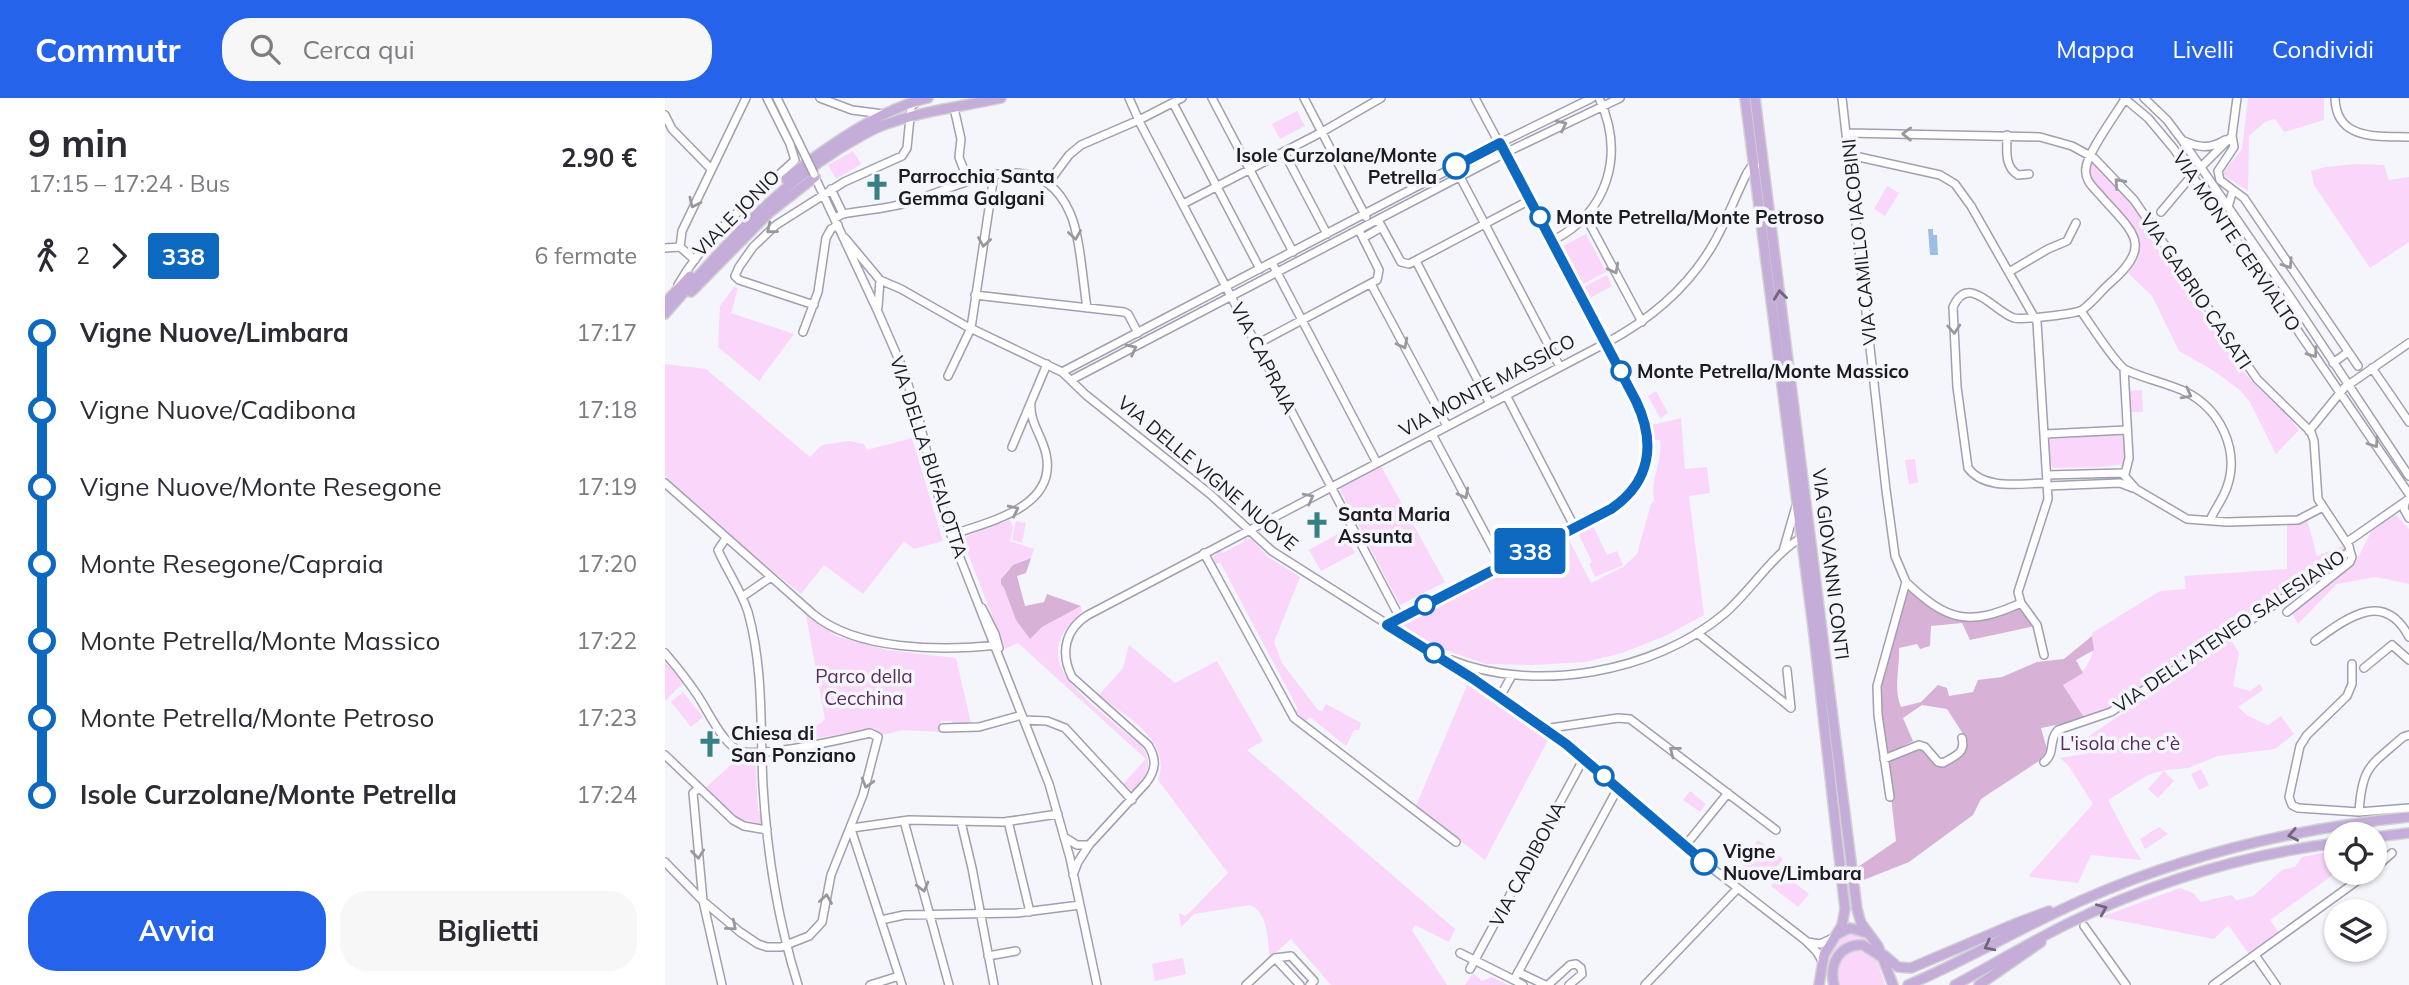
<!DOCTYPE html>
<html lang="it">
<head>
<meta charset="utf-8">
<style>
	:root { --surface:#fff; --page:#f7f7f7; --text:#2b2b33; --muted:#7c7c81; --accent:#2563eb }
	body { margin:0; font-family:Mulish,sans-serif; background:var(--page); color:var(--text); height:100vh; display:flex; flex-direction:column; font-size:26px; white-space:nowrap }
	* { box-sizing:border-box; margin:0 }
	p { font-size:23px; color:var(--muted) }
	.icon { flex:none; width:38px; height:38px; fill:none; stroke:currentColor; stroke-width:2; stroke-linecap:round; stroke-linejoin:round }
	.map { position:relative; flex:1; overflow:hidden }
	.drawer { display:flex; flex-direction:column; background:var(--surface); width:665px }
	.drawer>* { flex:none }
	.badge { padding:0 14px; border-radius:5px; font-size:24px; line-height:46px }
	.tools { position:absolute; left:1659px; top:724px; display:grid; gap:14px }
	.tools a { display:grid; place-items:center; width:63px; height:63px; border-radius:50%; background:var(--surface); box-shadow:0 2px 5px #0004; font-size:35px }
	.map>.badge { position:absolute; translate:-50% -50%; box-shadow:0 0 0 4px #fff }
	.legs { display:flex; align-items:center; gap:10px; height:77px; padding:0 28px; font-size:23px }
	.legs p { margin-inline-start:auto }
	.head { display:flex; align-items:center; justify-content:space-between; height:119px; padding:0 28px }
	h1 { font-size:38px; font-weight:700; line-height:52px }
	.primary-button { display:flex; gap:14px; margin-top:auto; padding:14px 28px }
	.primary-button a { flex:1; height:80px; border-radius:28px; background:var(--accent); color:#fff; font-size:28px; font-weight:700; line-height:80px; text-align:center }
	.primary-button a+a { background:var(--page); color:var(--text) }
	ul { padding:0 28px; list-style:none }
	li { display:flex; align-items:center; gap:24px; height:77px; font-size:26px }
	li i { display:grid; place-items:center; width:10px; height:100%; margin:0 9px; background:currentColor }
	li i::after { content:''; width:18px; height:18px; margin:-9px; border:5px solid; border-radius:50%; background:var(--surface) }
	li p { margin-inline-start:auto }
	li:first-child i { background:linear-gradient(#0000 50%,currentColor 0) }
	li:last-child i { background:linear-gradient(currentColor 50%,#0000 0) }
	header { display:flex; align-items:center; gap:42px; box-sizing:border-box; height:98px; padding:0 35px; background:var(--accent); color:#fff }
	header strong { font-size:33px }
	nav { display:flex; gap:38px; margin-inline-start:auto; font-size:24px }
	.search { width:490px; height:63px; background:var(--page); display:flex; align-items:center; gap:18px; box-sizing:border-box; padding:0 24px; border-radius:28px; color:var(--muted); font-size:26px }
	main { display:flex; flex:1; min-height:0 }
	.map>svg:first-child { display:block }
	.green { fill:#fad6fa }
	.forest { fill:#d7b2d6 }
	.water { fill:#9ebee5 }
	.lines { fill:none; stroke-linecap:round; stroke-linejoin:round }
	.minor-casing { stroke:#a19fb0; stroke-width:10 }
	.major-casing { stroke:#d2d1d3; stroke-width:12 }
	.minor { stroke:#fff; stroke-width:7 }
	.major { stroke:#c5add9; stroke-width:9 }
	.minor-bridge-casing { stroke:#a19fb0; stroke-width:10; stroke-linecap:butt }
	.minor-bridge { stroke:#fff; stroke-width:7 }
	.oneway { stroke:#99989c }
	.oneway2 { stroke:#70647e }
	.line-1-casing { stroke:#fff; stroke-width:16 }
	.line-1 { stroke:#0c69bf; stroke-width:10 }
	.stop-1-dot { fill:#fff; stroke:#0c69bf; stroke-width:3.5 }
	.labels { text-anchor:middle; stroke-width:7; stroke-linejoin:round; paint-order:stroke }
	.stop-label { font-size:19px; font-weight:bold; fill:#1c1b22; stroke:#f5f5fc; text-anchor:start }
	.poi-label { font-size:19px; font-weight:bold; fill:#1c1b22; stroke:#f5f5fc; text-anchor:start }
	.street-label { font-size:19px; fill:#1c1b22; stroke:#f5f5fc }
	.park-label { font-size:19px; fill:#5a2c5b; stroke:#f5f5fc }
</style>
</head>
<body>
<header>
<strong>Commutr</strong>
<div class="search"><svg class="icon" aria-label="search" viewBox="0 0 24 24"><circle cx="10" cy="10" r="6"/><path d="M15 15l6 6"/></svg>Cerca qui</div>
<nav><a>Mappa</a><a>Livelli</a><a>Condividi</a></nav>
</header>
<main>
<section class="drawer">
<div class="head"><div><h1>9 min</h1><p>17:15 – 17:24 · Bus</p></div><b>2.90 €</b></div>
<div class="legs"><svg class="icon" aria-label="walk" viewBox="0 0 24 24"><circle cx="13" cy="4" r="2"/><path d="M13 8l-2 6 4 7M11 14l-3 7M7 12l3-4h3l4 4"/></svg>2<svg class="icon" aria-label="forward" viewBox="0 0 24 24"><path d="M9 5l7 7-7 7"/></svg><b class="badge" style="background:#0c69bf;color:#fff">338</b><p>6 fermate</p></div>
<ul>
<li><i style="color:#0c69bf"></i><b>Vigne Nuove/Limbara</b><p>17:17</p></li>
<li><i style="color:#0c69bf"></i><span>Vigne Nuove/Cadibona</span><p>17:18</p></li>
<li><i style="color:#0c69bf"></i><span>Vigne Nuove/Monte Resegone</span><p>17:19</p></li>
<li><i style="color:#0c69bf"></i><span>Monte Resegone/Capraia</span><p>17:20</p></li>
<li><i style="color:#0c69bf"></i><span>Monte Petrella/Monte Massico</span><p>17:22</p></li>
<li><i style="color:#0c69bf"></i><span>Monte Petrella/Monte Petroso</span><p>17:23</p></li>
<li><i style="color:#0c69bf"></i><b>Isole Curzolane/Monte Petrella</b><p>17:24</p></li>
</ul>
<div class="primary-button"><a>Avvia</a><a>Biglietti</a></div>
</section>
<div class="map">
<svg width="1744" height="887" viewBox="0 0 1744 887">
	<rect width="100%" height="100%" fill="#f5f5fc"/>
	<path class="green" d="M1583,0H1659V22L1619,34L1610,21L1600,24L1584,38L1583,93L1557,76L1577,51Z
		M632,13L640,28L615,41L607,26Z
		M188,53L196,66L171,81L163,67Z
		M1424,65C1445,68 1481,123 1487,143L1580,275C1597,296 1618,311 1634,332L1611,356L1585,304L1575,292L1549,273L1514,253L1487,198L1463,175L1473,160L1474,139L1425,79L1423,71Z
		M1692,66L1719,67L1724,82L1744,79V144L1705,170L1649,87L1646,73L1660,69Z
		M1222,88L1234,95L1220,118L1209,111Z
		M921,136L941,174L918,186L898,148Z
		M942,177L947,188L925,200L919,189Z
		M69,189L73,190L66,215L129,236L94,283L53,249L55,208Z
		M0,266L41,271L145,359L157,347L184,343L199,346L202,352L247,340L278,443L249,451L239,443L198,496L159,467L136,496L60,435L0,378Z
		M1477,292L1478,314H1466L1465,293Z
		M991,293L1003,315L995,320L983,298Z
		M1016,320L1020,371L1042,369L1045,395L1024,398L1039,517L1000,538L957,555L921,564L867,567L821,566L763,546L736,529V524L825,481L903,440L926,485L958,469L972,456L986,406L989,403C985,377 998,366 995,342H987V327Z
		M1456,336L1460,338L1461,362L1459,366L1436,369L1389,370L1384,367V341Z
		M1250,361L1253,385L1244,386L1240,362Z
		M716,368L780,484L735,507L674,390Z
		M1731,417L1744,431V486L1711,479L1672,486L1633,526L1626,514L1694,458L1706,434L1722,421Z
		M1642,421L1652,458L1682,446L1683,452L1613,502L1449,608L1430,619L1420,621L1398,587C1421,573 1431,564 1427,535L1495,493L1521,491L1519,478L1622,471V424Z
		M345,422L348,430L345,443L369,451L366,460C353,463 337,472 336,486L339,490L351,522L365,540L377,529L416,508L417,514C373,551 396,579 431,610C446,623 462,636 477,649C490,667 480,679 467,693L458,686L481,661L353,545L340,551L297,440Z
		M351,423L361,425L357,445L347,442Z
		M927,426L942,457L952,453L958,467L930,479L924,466L927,464L912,433Z
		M678,433L690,455L656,473L644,452Z
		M578,440L586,441L603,459L635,479L609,544L617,565L653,612L657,613L661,606L696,625L694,632H689L681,648L645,619L641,623L630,613L633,611L555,464L550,466L548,459L556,452L558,455L580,443Z
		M141,517L171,538L222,552L291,560L306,625L287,627V623H276L275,634L238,632L217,637L209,630L119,646L118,636L150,630V627L156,625L160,621Z
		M1566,542L1574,555L1568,588L1585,593L1595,586L1598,592L1573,609L1583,618L1603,627L1616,618L1629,636L1610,651L1553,658L1523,670L1501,672L1483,677L1443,702L1469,751L1477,762L1426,757L1413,785L1365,779L1364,777L1428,706L1403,667L1395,660L1424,655V638Z
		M464,547L510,585L552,563L598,643L582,652L790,831L784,844L750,827L747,832L782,887H666L626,841L605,860C602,842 604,815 585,807L529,816L516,829L514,815L520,818L526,813L563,775L493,682C508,643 460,618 434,597L458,570Z
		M0,563L18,585L0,603Z
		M803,585L884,640L820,762L751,708Z
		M18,594L38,619L26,629L6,604Z
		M77,657L90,658L93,713H97L98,727L71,719L39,691Z
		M1536,671L1544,687L1534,692L1526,676Z
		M1499,673L1509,683L1493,700L1483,691Z
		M1025,693L1041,706L1035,714L1018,702Z
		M1494,729L1503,736L1480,751L1475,741Z
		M1093,742L1118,761L1100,784L1075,765Z
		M1671,752V775L1605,822L1614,835L1584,856L1563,827L1549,841L1436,819L1515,790L1528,795L1536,804L1566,797L1572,802L1588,798L1617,772L1630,769L1637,759Z
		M1116,774L1144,796L1133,809L1106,788Z
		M1183,834C1195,834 1201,839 1208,848L1187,845L1164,876C1159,859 1168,842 1183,834Z
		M1195,850L1211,860L1220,887H1173L1169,878L1179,855Z
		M518,860L521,876L490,883L487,866Z
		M808,875L817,883L827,879L843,887H800Z"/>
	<path class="forest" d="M366,460L361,475L352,478L360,508L379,504L382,496L416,508L377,529L365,541L351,522L339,490L336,486V481L348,467Z
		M1246,493C1280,529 1311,529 1354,509L1370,528L1305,542L1297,525L1266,528L1265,548L1255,551L1252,546L1234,550C1235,569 1228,591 1236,609L1256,604L1273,587L1282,590L1284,598L1308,594L1313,582L1337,579L1372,564L1399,561L1427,538L1429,552L1411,562L1418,575L1398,587L1420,621L1376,630L1382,651L1377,661L1316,701L1308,717L1244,764L1191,785L1190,771L1231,743L1222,663L1254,649L1272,667L1294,657L1300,651V639L1282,611L1257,607L1238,620L1248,643L1221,657L1214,581L1241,495Z"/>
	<path class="water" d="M1263,131H1268V137H1272L1273,157H1265Z"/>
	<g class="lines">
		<defs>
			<path id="minor" d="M112,0L134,45
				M155,0L187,12L218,16
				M464,0L476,27L735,520
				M547,0L628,154
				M639,0L701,119
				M1177,0L1221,392L1230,458L1241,484L1212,588L1213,617L1225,699
				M1459,0L1483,20L1509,51L1744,396
				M1479,0L1502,22L1517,42L1626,200L1744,378
				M1670,0C1671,43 1713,38 1744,39
				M508,5L595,171
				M289,10L296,41L294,59L300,75
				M0,17L7,31L45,70
				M1182,35L1375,39L1407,48L1429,60L1469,102L1592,281L1646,334L1649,343L1653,401L1684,448L1685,453L1610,506L1446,614L1393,632C1383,642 1391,655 1379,664
				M1342,37C1342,53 1339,68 1353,77L1364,76
				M1519,43C1534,50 1545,51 1560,42
				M1185,57L1275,77L1290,86L1306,108L1372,224L1383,401L1353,494L1356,505L1372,527L1379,557
				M622,60L662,136
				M793,75L895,269
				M149,77L213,214L237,269L252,313L269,384L286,437L384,686L405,760L432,887
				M384,84L404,57L416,47L474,22L517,0
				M166,91L178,116
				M1568,92L1579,100L1693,268
				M518,106L657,34L716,0
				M1563,109L1568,92L1555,82L1553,73L1569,49L1567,38L1572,0
				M1496,114L1523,82L1567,38
				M921,119L977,224
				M170,120L178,116C199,112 221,111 241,105C296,89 373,41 405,115C415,136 418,185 422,210
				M713,122L736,164L744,166L865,102
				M180,140L215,182L236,191L301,228L397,274L421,297L545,396L607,453L807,580L902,646L1039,764L1140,842L1152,854L1157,863
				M698,140L717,129
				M887,143C944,114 960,56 934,0
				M0,150L15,149
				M30,162L15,149L17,133L81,0
				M751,163L825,306
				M607,165L712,365
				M1344,174L1383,151L1402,143L1411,125
				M706,186L782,328
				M13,187C42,136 88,101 130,62L125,46L102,0
				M310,197L459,214L463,216L473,235
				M149,207L74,182L70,178L74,169L88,149L111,127L179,84L237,58L242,50L246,9L250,5
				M213,209L215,182
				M1416,213C1424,224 1452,268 1461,272C1480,281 1502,285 1521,294C1555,311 1575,352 1562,389C1558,401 1550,411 1545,422
				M138,234L153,194L161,140L166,131L173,127
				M592,246L712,182L714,172L694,132
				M1668,265L1683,254
				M1707,270L1744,324
				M1459,271L1464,360L1460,376
				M397,274L835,45L927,0
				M283,278L306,230L329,77
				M406,282L840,55L955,0
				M841,297L910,430
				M1644,333L1679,290L1744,245
				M767,336L837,467
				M1380,336L1461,332
				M347,349L382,266
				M1382,377L1457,375L1471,391L1522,421L1562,424L1633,422L1658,409
				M0,385L148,516C192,553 278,553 333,547
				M1382,385C1357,385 1320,393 1303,370L1292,289L1288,209C1304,174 1329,214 1349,220C1357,222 1411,216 1417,212C1427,205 1435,194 1444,186C1490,146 1468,135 1435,97C1428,89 1419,82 1421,70C1422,55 1451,16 1460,1
				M1382,388L1455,385L1468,390
				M1740,405L1739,411L1744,420
				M286,437C322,424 393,410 381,356C377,337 364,324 366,304
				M61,440L53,452C62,473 76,492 83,514C99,572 95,629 98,688C102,756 113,823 133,887
				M1682,444L1744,401
				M1118,453L1131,408
				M539,455L629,620L791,744
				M1241,484C1282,523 1303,529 1356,505
				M77,499L106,479
				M317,510L330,536L334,550
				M1622,514L1685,464L1687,459L1685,453
				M722,527L946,411C986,384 991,344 972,303L810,0
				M1032,535L1126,610L1122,572
				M1650,543C1682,520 1719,491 1744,539
				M0,555C12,569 23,583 33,598C44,615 55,640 71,651C89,663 182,640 205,635L213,639L198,697L166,777L157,824L144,838L116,849H102L93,846L75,834L38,803L0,764
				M786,562C871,596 990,574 1059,516C1087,492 1107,456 1139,438
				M1687,566V586L1682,598L1642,637L1635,648L1624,699L1627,707L1633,710L1694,714L1744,710
				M1699,570L1727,547L1744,562
				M835,599L847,577
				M359,622L382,623L400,630L467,702
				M278,630L314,629L357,617
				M879,631L953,620L965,621L1111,732
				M0,657L68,722L79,728L102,732
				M1219,661L1254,647L1260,649L1273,664L1278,665C1290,658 1301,655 1297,640
				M33,691L28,695L38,803L57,887
				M1694,714C1697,668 1705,668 1738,639L1744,637
				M239,723L284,887
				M343,723L365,814
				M296,724L307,770L329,887
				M187,730L244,722L339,724L393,716
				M186,731L237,887
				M399,739L412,747H424
				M1020,748L1063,695
				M1710,770L1727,755
				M408,777L413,764L424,747L481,685C491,672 492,661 483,647L407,579C395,555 400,531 423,517L941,245C986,221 1025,188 1050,143C1062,121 1071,97 1082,75L1086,69L1091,68
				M216,822L239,817L352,815L415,807
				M1419,828L1461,887
				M1143,844L1155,846L1168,840
				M795,855L849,882
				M1590,857L1611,887
				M323,858L351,853
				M610,860L635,887
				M805,871L919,660
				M853,874L880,887
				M205,887L234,878
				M581,887L610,860L626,858L649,883L645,887
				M858,887L849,882L953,690
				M883,887L905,867L911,866L916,870L917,876L904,887
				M980,887L1072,791
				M1548,887L1703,775"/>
			<path id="major" d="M1080,0L1149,537L1180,811L1177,827L1159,857L1154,887
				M1090,0L1192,811L1196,825L1213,848L1228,887
				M121,81C160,50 214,11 263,0
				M26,194L104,115L150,79
				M0,205L25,178
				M0,216C53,155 104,95 174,51C188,43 201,34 216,28C254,13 296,9 336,0
				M1710,739L1744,735
				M1173,836L1185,830L1202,835
				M1219,857L1233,869L1246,870L1352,825L1384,813
				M1169,887C1164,866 1174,846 1198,847L1215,858
				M1243,887C1304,861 1360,827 1420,801C1523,756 1633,730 1744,719
				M1290,887C1327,867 1364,845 1402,826C1486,785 1579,757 1671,745
				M1314,887L1376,844"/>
		</defs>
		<use href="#minor" class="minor-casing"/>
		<use href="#major" class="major-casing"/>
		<use href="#minor" class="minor"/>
		<use href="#major" class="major"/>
		<defs>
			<path id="minor-bridge" d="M134,45L149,76"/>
		</defs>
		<use href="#minor-bridge" class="minor-bridge-casing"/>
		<use href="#minor-bridge" class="minor-bridge"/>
	</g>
	<defs><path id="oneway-chevron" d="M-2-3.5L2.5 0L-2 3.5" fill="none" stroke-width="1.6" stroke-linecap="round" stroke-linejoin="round" transform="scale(1.75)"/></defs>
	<g class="oneway">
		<use href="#oneway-chevron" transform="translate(897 27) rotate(-26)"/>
		<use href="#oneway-chevron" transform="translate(1242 36) rotate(-179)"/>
		<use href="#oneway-chevron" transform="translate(1454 85) rotate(-132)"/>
		<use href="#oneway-chevron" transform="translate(29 105) rotate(115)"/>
		<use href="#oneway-chevron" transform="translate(106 131) rotate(141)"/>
		<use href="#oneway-chevron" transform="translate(410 137) rotate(81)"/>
		<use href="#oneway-chevron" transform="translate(319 144) rotate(99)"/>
		<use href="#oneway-chevron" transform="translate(1623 166) rotate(56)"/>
		<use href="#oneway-chevron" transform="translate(949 171) rotate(62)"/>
		<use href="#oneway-chevron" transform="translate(1289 231) rotate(86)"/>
		<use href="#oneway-chevron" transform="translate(738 246) rotate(62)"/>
		<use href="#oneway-chevron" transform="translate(467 251) rotate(-27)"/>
		<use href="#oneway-chevron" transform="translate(1648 255) rotate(55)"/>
		<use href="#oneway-chevron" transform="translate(1522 296) rotate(28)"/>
		<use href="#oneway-chevron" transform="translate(1709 345) rotate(56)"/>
		<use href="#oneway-chevron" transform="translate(799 396) rotate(62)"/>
		<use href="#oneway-chevron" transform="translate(644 400) rotate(-27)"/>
		<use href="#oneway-chevron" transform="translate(349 412) rotate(-26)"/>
		<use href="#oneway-chevron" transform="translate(1009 653) rotate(-142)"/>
		<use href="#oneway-chevron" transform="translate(202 685) rotate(106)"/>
		<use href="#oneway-chevron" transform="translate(33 756) rotate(84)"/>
		<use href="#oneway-chevron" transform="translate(258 789) rotate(75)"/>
		<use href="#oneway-chevron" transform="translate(161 801) rotate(-81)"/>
		<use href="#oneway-chevron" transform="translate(67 828) rotate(40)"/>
	</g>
	<g class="oneway2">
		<use href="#oneway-chevron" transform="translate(1115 197) rotate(-97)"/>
		<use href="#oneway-chevron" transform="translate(1628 737) rotate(169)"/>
		<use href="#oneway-chevron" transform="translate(1437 811) rotate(-23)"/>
		<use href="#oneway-chevron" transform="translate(1324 848) rotate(153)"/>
	</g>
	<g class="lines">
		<defs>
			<path id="line-1" d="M791,68L835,45L971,303C991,345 986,384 946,411L722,527L807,580L901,646L1039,764"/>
		</defs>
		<use href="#line-1" class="line-1-casing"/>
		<use href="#line-1" class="line-1"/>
	</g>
	<defs>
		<symbol id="church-bare" viewBox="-9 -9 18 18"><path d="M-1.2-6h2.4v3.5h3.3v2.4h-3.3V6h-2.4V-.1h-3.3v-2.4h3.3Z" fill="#378083" stroke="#f5f5fc" stroke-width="2.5" paint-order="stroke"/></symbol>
	</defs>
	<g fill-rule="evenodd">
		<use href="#church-bare" x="193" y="70" width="38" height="38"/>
		<use href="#church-bare" x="633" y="408" width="38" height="38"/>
		<use href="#church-bare" x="26" y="627" width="38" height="38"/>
	</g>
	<g class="stop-1-dot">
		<circle cx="791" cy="68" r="12"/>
		<circle cx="875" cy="119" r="9"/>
		<circle cx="956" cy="273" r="9"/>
		<circle cx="760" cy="507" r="9"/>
		<circle cx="769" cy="555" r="9"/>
		<circle cx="939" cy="678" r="9"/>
		<circle cx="1039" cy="764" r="12"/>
	</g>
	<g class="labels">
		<g class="stop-label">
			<text x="772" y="64" text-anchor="end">Isole Curzolane/Monte<tspan x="772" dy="22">Petrella</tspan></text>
			<text x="891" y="126">Monte Petrella/Monte Petroso</text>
			<text x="972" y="280">Monte Petrella/Monte Massico</text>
			<text x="1058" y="760">Vigne<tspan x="1058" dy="22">Nuove/Limbara</tspan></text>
		</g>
		<g class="poi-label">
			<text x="233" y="85">Parrocchia Santa<tspan x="233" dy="22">Gemma Galgani</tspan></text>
			<text x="673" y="423">Santa Maria<tspan x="673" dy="22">Assunta</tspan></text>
			<text x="66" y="642">Chiesa di<tspan x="66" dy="22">San Ponziano</tspan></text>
		</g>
		<g class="street-label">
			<text transform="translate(71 115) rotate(-45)" y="7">VIALE JONIO</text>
			<text transform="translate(1572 143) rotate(56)" y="7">VIA MONTE CERVIALTO</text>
			<text transform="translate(1194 144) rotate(-96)" y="7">VIA CAMILLO IACOBINI</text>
			<text transform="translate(1531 193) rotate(56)" y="7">VIA GABRIO CASATI</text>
			<text transform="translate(599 260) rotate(63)" y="7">VIA CAPRAIA</text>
			<text transform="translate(822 287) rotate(-28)" y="7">VIA MONTE MASSICO</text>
			<text transform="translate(264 359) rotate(72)" y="7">VIA DELLA BUFALOTTA</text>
			<text transform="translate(543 375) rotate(40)" y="7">VIA DELLE VIGNE NUOVE</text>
			<text transform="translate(1166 466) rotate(83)" y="7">VIA GIOVANNI CONTI</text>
			<text transform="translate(1564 533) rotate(-34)" y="7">VIA DELL'ATENEO SALESIANO</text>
			<text transform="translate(862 766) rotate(-62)" y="7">VIA CADIBONA</text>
		</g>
		<g class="park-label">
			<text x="199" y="585">Parco della<tspan x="199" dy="22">Cecchina</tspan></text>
			<text x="1455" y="652">L'isola che c'è</text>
		</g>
	</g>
</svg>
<div class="tools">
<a><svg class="icon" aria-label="locate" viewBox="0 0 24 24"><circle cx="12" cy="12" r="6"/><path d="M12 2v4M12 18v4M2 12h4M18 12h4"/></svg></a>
<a><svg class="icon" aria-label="layers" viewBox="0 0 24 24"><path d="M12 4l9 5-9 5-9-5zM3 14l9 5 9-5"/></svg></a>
</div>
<b class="badge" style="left:865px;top:453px;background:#0c69bf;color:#fff">338</b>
</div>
</main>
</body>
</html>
